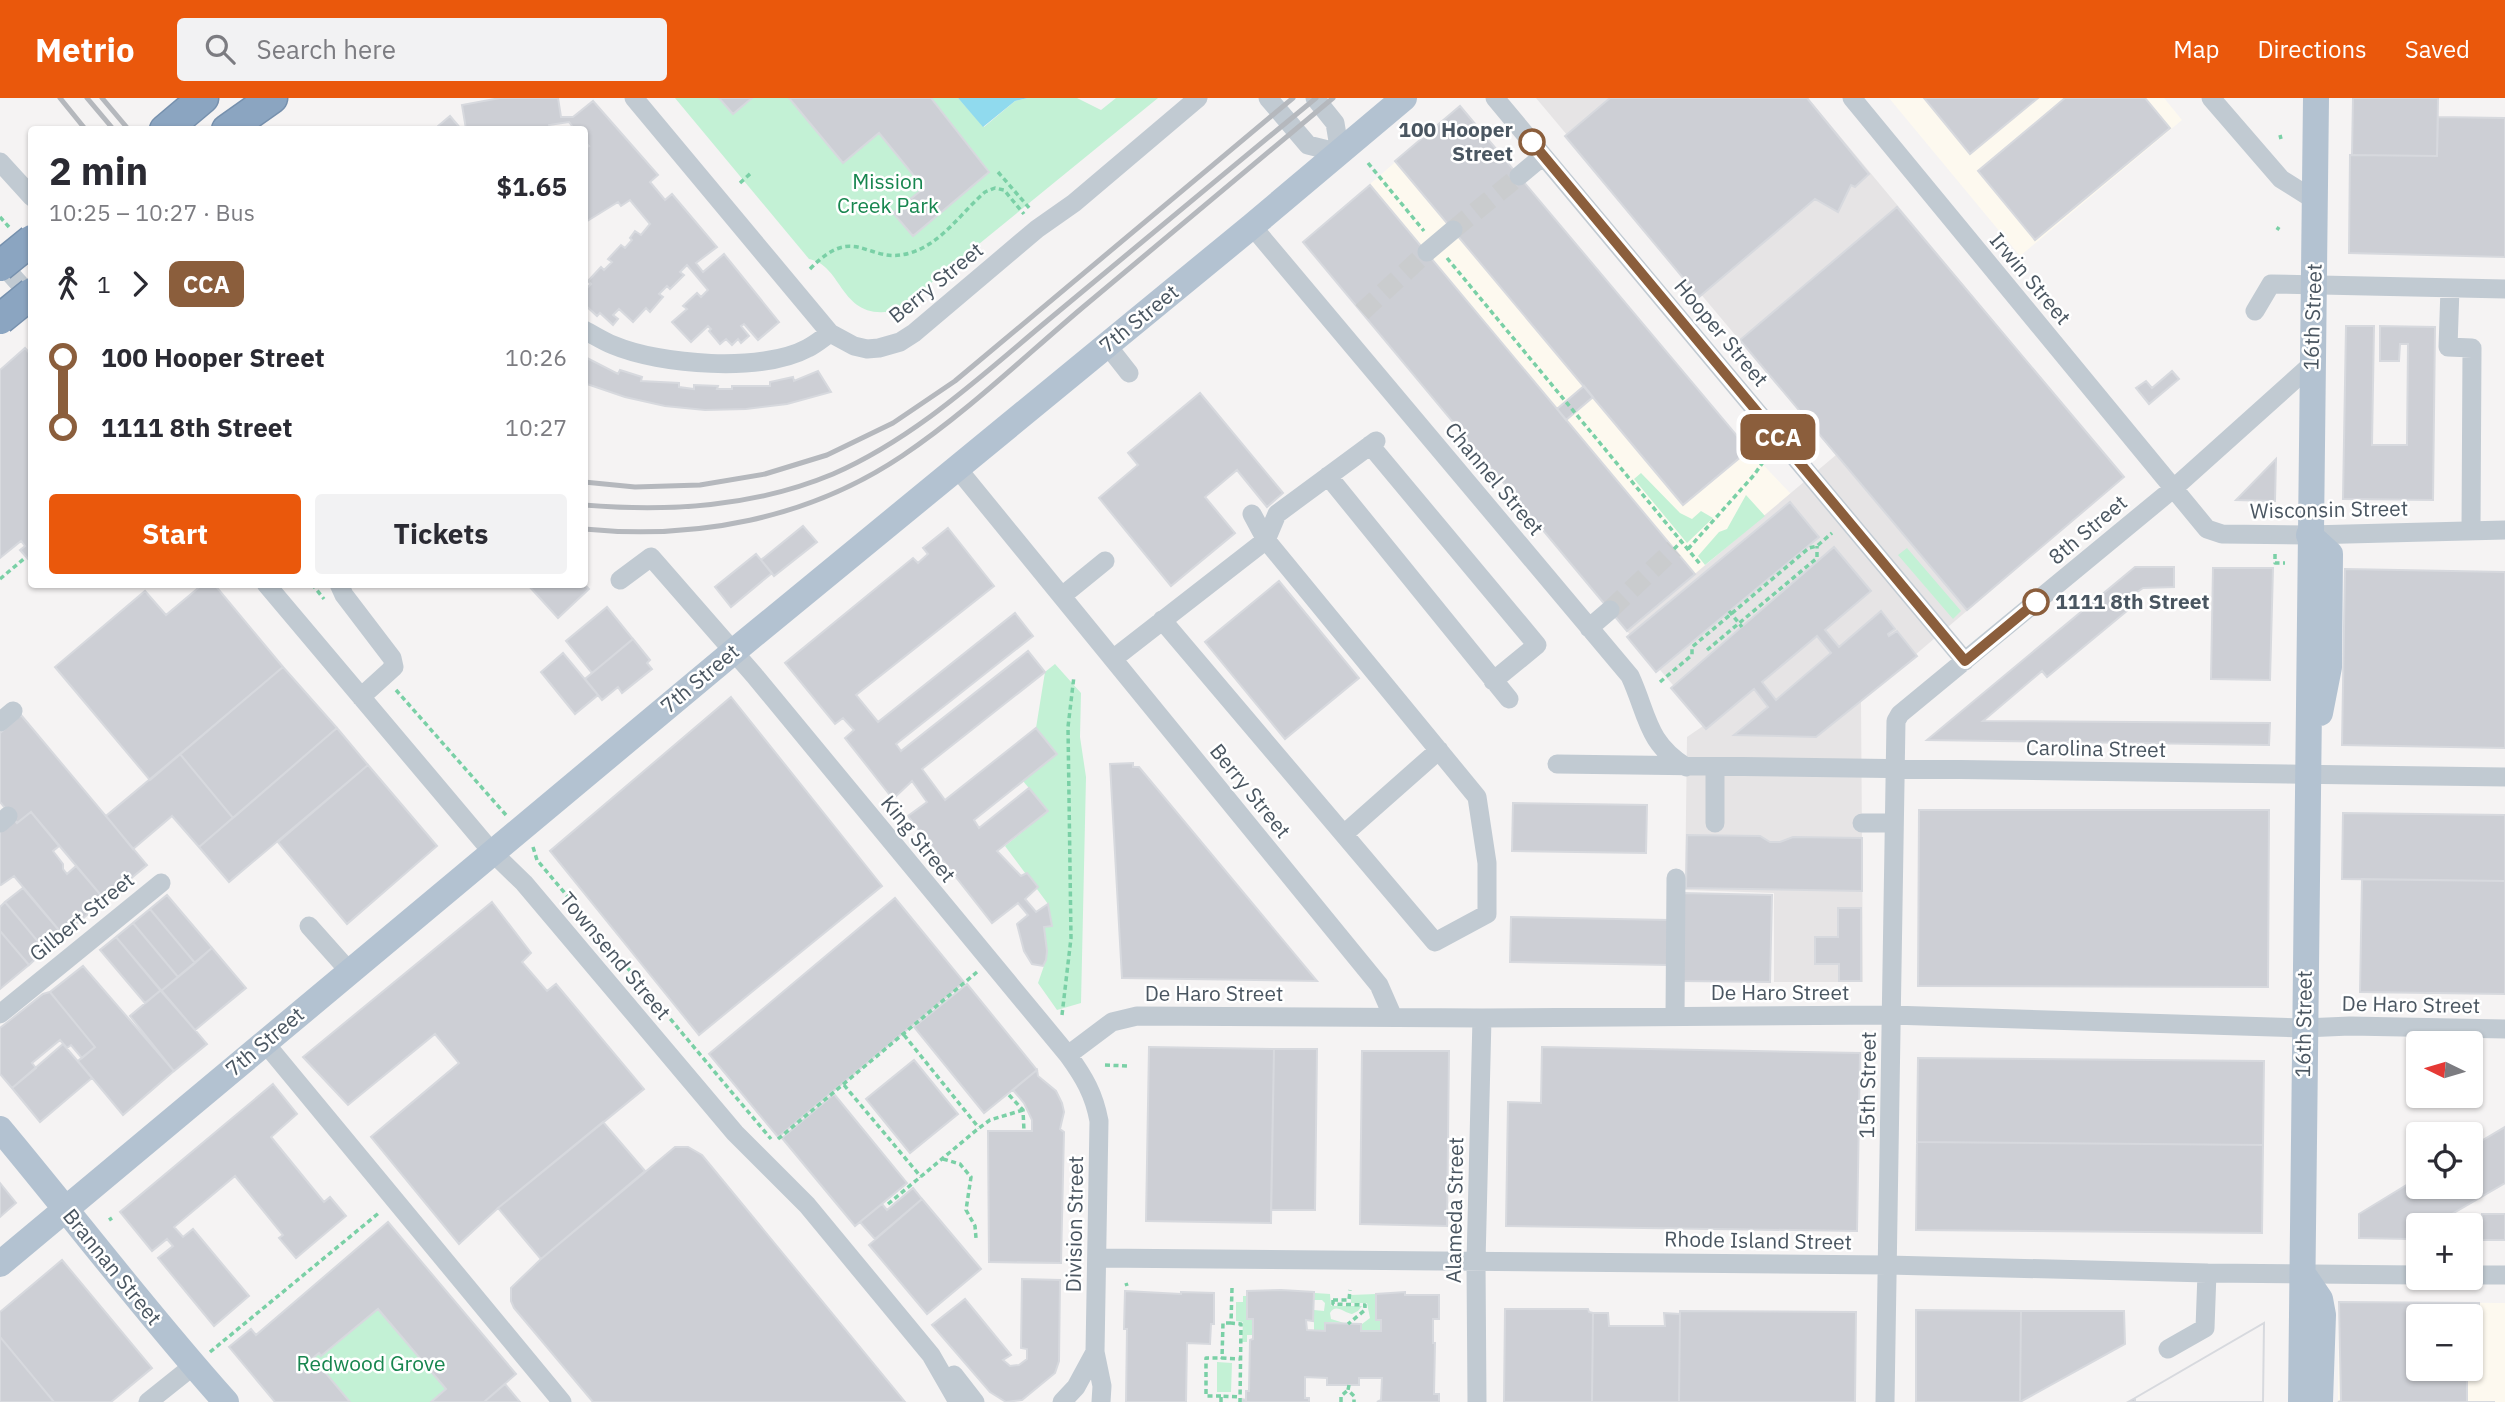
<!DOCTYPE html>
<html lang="en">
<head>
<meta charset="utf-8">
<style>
	:root { --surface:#fff; --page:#f2f2f3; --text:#2b2b33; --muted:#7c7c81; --accent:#ea580c }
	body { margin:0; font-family:"IBM Plex Sans",sans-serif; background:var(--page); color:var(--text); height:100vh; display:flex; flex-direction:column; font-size:26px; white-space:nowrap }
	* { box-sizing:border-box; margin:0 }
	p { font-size:23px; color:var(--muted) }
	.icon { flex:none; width:38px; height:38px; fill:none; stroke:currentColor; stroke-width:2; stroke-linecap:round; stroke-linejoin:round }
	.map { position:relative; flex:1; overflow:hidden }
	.panel { position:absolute; left:28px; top:28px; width:560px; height:462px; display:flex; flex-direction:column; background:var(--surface); border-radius:7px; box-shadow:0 2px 5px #0004 }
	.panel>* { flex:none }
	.badge { padding:0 14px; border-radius:10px; font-size:24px; line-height:46px }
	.needle { width:46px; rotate:275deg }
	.buttons { position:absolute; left:2406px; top:933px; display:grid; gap:14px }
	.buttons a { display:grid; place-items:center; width:77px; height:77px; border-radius:7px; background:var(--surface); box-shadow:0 2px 5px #0004; font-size:35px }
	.map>.badge { position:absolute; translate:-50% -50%; box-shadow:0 0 0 4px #fff }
	.legs { display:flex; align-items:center; gap:10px; height:77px; padding:0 21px; font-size:23px }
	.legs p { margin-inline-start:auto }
	.summary { display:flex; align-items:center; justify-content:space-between; height:119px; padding:0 21px }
	h1 { font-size:38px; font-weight:700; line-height:52px }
	.primary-button { display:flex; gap:14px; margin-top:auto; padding:14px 21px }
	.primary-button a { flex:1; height:80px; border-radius:7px; background:var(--accent); color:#fff; font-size:28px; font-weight:700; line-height:80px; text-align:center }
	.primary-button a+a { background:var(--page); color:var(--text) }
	ul { padding:0 21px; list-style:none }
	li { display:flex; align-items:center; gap:24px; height:70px; font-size:26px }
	li i { display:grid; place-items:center; width:10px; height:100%; margin:0 9px; background:currentColor }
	li i::after { content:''; width:18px; height:18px; margin:-9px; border:5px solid; border-radius:50%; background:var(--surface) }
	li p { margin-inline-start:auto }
	li:first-child i { background:linear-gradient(#0000 50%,currentColor 0) }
	li:last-child i { background:linear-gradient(currentColor 50%,#0000 0) }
	header { display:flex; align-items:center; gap:42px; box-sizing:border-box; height:98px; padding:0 35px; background:var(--accent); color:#fff }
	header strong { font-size:33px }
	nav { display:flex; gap:38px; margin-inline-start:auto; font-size:24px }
	.search { width:490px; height:63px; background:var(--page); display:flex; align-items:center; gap:18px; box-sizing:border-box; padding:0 24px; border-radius:7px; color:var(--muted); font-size:26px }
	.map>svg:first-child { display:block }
	.commercial { fill:#fdf9ef; fill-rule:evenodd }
	.education { fill:#e6e4e5 }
	.green { fill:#c3f1d5 }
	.water { fill:#90daee }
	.building { fill:#cdcfd5; stroke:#d7d9de; stroke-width:2; fill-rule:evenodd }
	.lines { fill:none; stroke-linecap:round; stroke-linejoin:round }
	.minor-tunnel { stroke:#caccce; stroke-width:19; stroke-dasharray:19 10; stroke-linecap:butt }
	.highway-casing { stroke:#7690ad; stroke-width:33 }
	.path { stroke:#7ad0a6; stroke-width:3.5; stroke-dasharray:5 3.5; stroke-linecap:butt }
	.minor { stroke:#c1cad2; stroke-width:19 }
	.major { stroke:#b3c2d1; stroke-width:26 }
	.highway { stroke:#8ba5c1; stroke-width:30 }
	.rail { stroke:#b5b8bd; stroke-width:5 }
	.highway-bridge-casing { stroke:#7690ad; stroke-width:33; stroke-linecap:butt }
	.highway-bridge { stroke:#8ba5c1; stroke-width:30 }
	.line-1-casing { stroke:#fff; stroke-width:16 }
	.line-1 { stroke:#8b5e3c; stroke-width:10 }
	.stop-1-dot { fill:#fff; stroke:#8b5e3c; stroke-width:3.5 }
	.labels { text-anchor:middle; stroke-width:5; stroke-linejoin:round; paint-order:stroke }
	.stop-label { font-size:21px; font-weight:bold; fill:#4a5661; stroke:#fff; text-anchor:end }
	.park-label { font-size:21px; fill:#17864f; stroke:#fff }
	.street-label { font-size:21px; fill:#4a5661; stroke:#fff }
</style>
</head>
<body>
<header>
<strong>Metrio</strong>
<div class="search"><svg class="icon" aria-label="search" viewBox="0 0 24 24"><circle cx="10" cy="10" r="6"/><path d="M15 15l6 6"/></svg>Search here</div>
<nav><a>Map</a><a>Directions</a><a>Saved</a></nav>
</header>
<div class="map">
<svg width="2505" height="1304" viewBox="0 0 2505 1304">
	<rect width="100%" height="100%" fill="#f5f3f3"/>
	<path class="commercial" d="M1889,0H2164L2182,22L2020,158Z
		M1460,8L1749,352L1791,396L1627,533L1303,144Z
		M2339,1204L2505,1205V1304H2338ZM2418,1218H2471V1270H2418Z"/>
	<path class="education" d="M1536,0H1808L2124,379L1861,603L1863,884H1774V795L1685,792L1687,639L1706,626L1627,533L1836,357Z"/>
	<path class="green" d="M675,0H958L984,29L1015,3L1028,0H1077L1101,12L1116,0H1158L898,212C839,226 845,168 809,161Z
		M1641,375L1680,415L1692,421L1701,413L1713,420L1687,445L1634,381Z
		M1746,397L1765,418L1705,467L1698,458L1719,434L1727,431Z
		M1907,450L1961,513L1953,521L1898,457Z
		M1055,566L1081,595L1080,639L1086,679L1081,905L1057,912L1038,885L1046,862L1044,829L1052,827L1048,806L1005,748L1048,713L1023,683L1056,657L1036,630L1045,574Z
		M1315,1195L1330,1196L1331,1208H1362L1358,1213L1352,1216C1344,1215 1336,1205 1330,1215L1331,1221L1344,1225L1325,1224V1232H1314V1212L1324,1213L1325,1205L1322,1202H1314Z
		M1376,1196L1375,1222H1380V1232H1362V1226L1370,1220L1367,1205H1351V1197Z
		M1243,1198H1247L1246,1221L1253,1222L1252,1237H1247V1244H1242L1243,1224L1236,1223V1204H1243Z
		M378,1211L446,1291L431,1304H350L313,1260L319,1255L322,1258Z
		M1217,1264L1232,1265L1231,1294H1217Z"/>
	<path class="water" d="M958,0H1028L1015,3L983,29Z"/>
	<path class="building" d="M500,0H558L561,19H573L593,3L658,77L650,84L665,102L672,96L717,149L696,165L703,174L724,156L779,224L758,242L744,226L741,228L749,238L741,245L738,241L732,247L726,241L720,246L709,233L711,231L708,228L691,244L672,224L687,211L683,208L697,195L701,199L708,192L687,167L680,174L684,177L670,191L667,188L659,196L663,199L650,214L646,210L633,224L619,211L613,217L618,221L613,227L600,215L597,218L584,206V193L591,186L588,183L601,169L604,172L612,164L608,161L621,147L625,150L632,142L630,140L635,133L641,137L650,126L630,102L621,108L618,104L584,125V51L589,48L584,43V32H575L569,24L549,27L550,32H439L438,28L450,18L461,31H466L462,7Z
		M719,0H752L733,16Z
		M789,0H931L989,74L913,138L893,115L924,90L879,35L843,65Z
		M1610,0H1807L1869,76L1855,89L1851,87L1838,114L1815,101L1699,199L1565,38Z
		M1924,0H2038L1970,56Z
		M2065,0H2145L2170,30L2035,142L1978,73Z
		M2353,0H2438L2437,58L2352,57Z
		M1460,8L1749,352L1683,407L1395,63Z
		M2438,19L2505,20V159L2349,155L2350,57L2437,58Z
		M1370,87L1695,476L1627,533L1303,144Z
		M1897,109L2124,379L1967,512L1740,242Z
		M2346,228H2374L2372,347H2407L2408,246H2400L2399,263H2380V228L2435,229L2433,402L2343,401Z
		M25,250L32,258V459L28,461L20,452L25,448L21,443L0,460V272Z
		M585,259L618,276L620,272L642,279L641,283L679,285V289L694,291V287L718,288L717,291H732V288H770V284L793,279L794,283L818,273L831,294L787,306L746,311L705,312L665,308L625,299L584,285Z
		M2172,273L2179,281L2149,306L2136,290L2146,283L2152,290Z
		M1584,288L1593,299L1566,322L1557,311Z
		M1200,295L1283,395L1267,409L1237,372L1205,399L1235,435L1171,488L1099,400L1138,367L1128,355Z
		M2276,361L2275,403L2236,402Z
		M1790,404L1819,439L1656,574L1627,539Z
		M803,428L817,444L774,478L761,462Z
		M948,430L994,488L856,597L878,624L1015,515L1033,538L896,646L901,653L1028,553L1045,574L922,671L945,702L1036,630L1057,656L974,722L979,730L1029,690L1048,713L997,753L1021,778L1027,775L1038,789L1025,801L1036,814L1048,806L1052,828L1044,829L1047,853L1046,862L1043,868L1032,866L1024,853L1017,826L1028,817L1018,805L992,825L908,718L927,704L912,683L893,701L845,640L854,632L843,620L835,626L785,565L913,460L918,465L928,456L923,450Z
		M1834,449L1871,493L1825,532L1839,549L1881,513L1895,531L1888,536L1889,538L1897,533L1917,558L1816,639L1734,637L1768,609L1754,591L1706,631L1671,590ZM1817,538L1831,555L1776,602L1762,584Z
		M756,456L772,475L731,509L715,489Z
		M2135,469H2174V489L2143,490L2133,497L2139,503L2047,579L2042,573L1983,623L2270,625L2269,647L1927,642Z
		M2213,470H2273L2270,582L2211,581Z
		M2345,471L2505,474V650L2342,647Z
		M1279,483L1359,580L1285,641L1205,544Z
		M203,486H214L283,569L150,682L55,569L145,493L166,517Z
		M527,486H584L589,491L558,520Z
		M607,509L633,541L592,575L566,543Z
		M633,541L650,562L647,565L652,571L622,595L618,589L602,602L585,581Z
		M563,555L598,597L575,616L541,574Z
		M283,569L337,630L233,720L180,656Z
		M731,599L882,788L699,937L550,753Z
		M21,617L147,767L105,802L31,714L17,725L0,704V635Z
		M337,630L368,667L229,784L199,749Z
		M180,656L233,720L199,749L172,718L133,751L106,718Z
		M1133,665V669H1139L1317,883L1122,880L1110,666Z
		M368,667L437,748L347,826L278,744Z
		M1513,705L1647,707L1646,755L1512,753Z
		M1919,712H2269L2268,889L1918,888Z
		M31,714L59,748L53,753L63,766V771L67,776L76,768L105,802L63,837L14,778L1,787L0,786V729L12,719L17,725Z
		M2343,715L2505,717V783L2342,781Z
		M1687,737L1760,738L1770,744H1780L1793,739L1862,740V793L1686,790Z
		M2362,781L2505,783V896L2360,894Z
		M23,790L63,837L45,852L5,804Z
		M1682,795L1772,797L1770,884L1681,883Z
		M167,797L212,850L195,865L150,811Z
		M895,800L964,884L778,1039L709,956Z
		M5,804L45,852L29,867L0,833V809Z
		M492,804L531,855L522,864L547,893L556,886L644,991L498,1110L459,1146L371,1039L459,965L435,936L348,1007L303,959Z
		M1838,810H1861V883H1839V866H1815V839H1838Z
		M150,811L195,865L178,879L133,825Z
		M1511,819L1668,822L1667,867L1510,864Z
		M133,825L178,879L161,893L116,839Z
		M0,833L29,867L0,891Z
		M116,839L161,892L145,905L100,852Z
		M212,850L246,890L195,932L161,893Z
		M83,868L174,973L123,1017L78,963L95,949L50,894Z
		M967,886L1037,972L984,1015L914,929Z
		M161,892L207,946L174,973L130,918Z
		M50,894L95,949L82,960L71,947L67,950L60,942L32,965L36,970L12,990L0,976V930L43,896Z
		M63,946L92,980L40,1024L12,990Z
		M1149,949L1274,951L1271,1125L1146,1123Z
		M1542,949L1860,955L1857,1133L1506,1128L1508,1004L1541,1005Z
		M1274,951H1317L1315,1112H1271Z
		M1362,953H1449L1447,1128L1360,1126Z
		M1918,960L2264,963L2263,1047L1917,1044Z
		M914,962L958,1016L910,1055L866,1001Z
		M1037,972L1038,978L1056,993L1062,1005L1064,1014L1060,1031L1064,1034L1061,1165L989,1164L988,1033H1032V1022L1024,1005L1013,992Z
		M273,986L297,1016L271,1039L324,1104L330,1099L346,1118L296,1160L279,1140L283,1137L235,1078L174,1129L183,1139L193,1131L249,1198L214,1228L158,1160L173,1148L167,1141L152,1153L120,1114Z
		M834,996L907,1085L855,1128L782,1040Z
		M603,1024L645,1073L541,1161L498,1110Z
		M2505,1029V1085L2433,1127H2418V1135L2409,1141L2359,1140V1116L2418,1080V1088H2471V1049Z
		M1917,1044L2263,1047L2262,1135L1916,1132Z
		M675,1049H688L702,1057L905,1304H593L514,1210L511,1203V1190L541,1161Z
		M0,1085L16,1105L0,1119Z
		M913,1090L922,1101L875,1141L860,1124L882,1106L887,1112Z
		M922,1101L981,1171L927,1216L869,1147Z
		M2482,1116H2505V1142H2482Z
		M388,1124L516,1276L484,1304H431L446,1291L378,1211L321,1258L319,1255L313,1260L350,1304H275L229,1249L251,1231L256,1237Z
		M62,1162L152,1270L111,1304H54L0,1239V1214Z
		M1022,1181L1060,1182L1059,1263L1055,1275L1022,1302L1006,1304L990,1294L932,1227L965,1201L1011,1257L1003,1262L1010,1268L1019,1267L1027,1261V1251L1021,1250Z
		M1281,1192L1314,1194L1313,1223L1306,1222L1307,1232L1325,1233V1225L1361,1226V1233H1381V1222H1376V1196L1405,1194V1197H1439V1221H1433V1245H1435L1434,1296H1439V1304H1377L1381,1302L1382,1280H1359V1287H1327V1280L1305,1279V1300H1309V1304H1242V1301L1246,1302V1293H1249L1250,1242L1253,1241V1221H1247V1193Z
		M1125,1193L1181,1196V1194L1214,1195V1226H1211L1210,1246L1187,1245L1186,1304H1126L1127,1231H1124Z
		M2339,1204L2479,1205V1279H2467V1304H2495H2338L2341,1303ZM2418,1218H2471V1270H2418Z
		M1505,1211H1588L1589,1214L1593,1215L1592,1304H1504Z
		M1916,1212L2021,1213L2020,1304H1916Z
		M1680,1213L1856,1214L1855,1304H1679Z
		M2021,1213H2124L2125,1246L2020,1304Z
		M1593,1215H1608L1609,1228H1665L1664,1215L1680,1216L1679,1304H1592Z
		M2264,1225L2263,1304H2135V1300Z
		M2264,1225L2263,1304H2128L2135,1300Z
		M0,1239L54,1304H0Z
		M505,1286L520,1304H484Z"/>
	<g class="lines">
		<path class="minor-tunnel" d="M1453,132L1519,78
			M1362,214L1427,154
			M1610,512L1674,451"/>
		<defs>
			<path id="highway" d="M165,32L203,0
				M227,32L272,0"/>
		</defs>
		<use href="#highway" class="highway-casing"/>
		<path class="path" d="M2280,37L2281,41
			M1368,65L1424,133
			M998,74L1031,112
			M740,85L751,75
			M0,119L9,129
			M2277,132L2279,129
			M1447,160L1700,466
			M810,171C856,123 867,168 910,155C941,146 961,115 985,94L995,90L1004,92L1024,116
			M1674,451L1681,444
			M1688,451L1754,377L1768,357
			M2275,456V465H2285
			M0,481L26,459
			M312,486L324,501
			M1729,513L1742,529
			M1707,552L1817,460V448
			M1660,584L1692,557V549L1809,450L1817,448L1832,435
			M396,592L506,717
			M533,749L537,762L771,1041
			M1062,917L1071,840L1068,629L1074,578
			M904,937L979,1030
			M1105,967L1127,968
			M844,987L921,1079
			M1009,997L1023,1012L1024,1033
			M778,1041L977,874
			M943,1061L960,1066L971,1079L966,1112L975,1128L976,1140
			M888,1106L979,1030L990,1022L1023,1012
			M109,1122L112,1120
			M1126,1185L1127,1188
			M1232,1190L1231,1225L1241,1226L1240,1304
			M1333,1202V1206L1365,1207V1212L1348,1226
			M1333,1202H1349L1350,1192
			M1231,1225H1223L1222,1260L1240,1261
			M210,1254L380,1114
			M1349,1287L1348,1292L1354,1298V1304
			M1221,1298H1206V1260H1222
			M1221,1304V1298L1240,1299
			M1341,1304V1298L1348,1292"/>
		<path class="minor" d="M634,0L830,235L854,248L867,251L879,250L900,244L914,235L1037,131L1074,105L1198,0
			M1268,0L1308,47L1340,55L1335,25L1315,0
			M1495,0L1965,563
			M1852,0L2207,431L2222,436L2309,437L2505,432
			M2211,0L2281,81L2316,103
			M0,64L32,99
			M1519,78L1543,58
			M1252,128L1630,578C1648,617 1646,644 1686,669
			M1427,154L1453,132
			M0,164L32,200
			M2450,190L2448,249L2472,250L2471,432
			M2255,213L2271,186L2505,191
			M584,232C594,237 603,243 613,247C660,267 762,275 808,250C816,246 823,240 830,235
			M1107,247L1129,275
			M1370,347L1537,547L1493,583
			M957,370L1379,887L1393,919
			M1328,378L1509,601
			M620,482L651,459L754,577L1068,957C1084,979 1094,996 1099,1023L1095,1254L1102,1288L1101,1304
			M266,486L492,754L524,785L735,1035L807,1107L931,1257L958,1304
			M339,486L344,497L392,560L394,569L361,599
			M1062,498L1105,463
			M1162,522L1435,844L1487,816V765L1477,699L1266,442L1252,416
			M1589,530L1610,512
			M1113,561L1266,442L1277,416L1376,343
			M0,624L13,613
			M1557,666L2505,679
			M0,725L8,718
			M1715,725V669
			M1862,725H1894
			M1344,736L1439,652
			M309,828L350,874
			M0,916L161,785
			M1675,918L1676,780
			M265,945L562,1304
			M1068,957L1112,924L1137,918L1482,920L1891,917L2304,930L2350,928L2505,931
			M1097,1160L1888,1167L2207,1175L2418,1177
			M2471,1177H2505
			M2168,1251L2205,1230L2207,1175
			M954,1277L975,1304
			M148,1304L193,1268
			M1062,1304L1076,1289L1095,1254
			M1477,1304L1476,1164L1482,920
			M1885,1304L1896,623L1900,616L2174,390L2311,267"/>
		<path class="major" d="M2309,437L2330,456L2329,569L2320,615
			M0,1031C76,1122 147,1216 226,1304
			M0,1166L733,554L1252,128L1404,0
			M2303,1176L2320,1201L2323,1217L2320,1304
			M2301,1304L2316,0"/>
		<use href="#highway" class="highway"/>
		<path class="rail" d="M60,0L86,32
			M87,0L114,32
			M102,0L129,32
			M584,384L635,389L700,387L765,376L827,357L893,325L955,283L1293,0
			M584,407C669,414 754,409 833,376C915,340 980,279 1047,223C1137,148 1226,74 1316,0
			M584,431C696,442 808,421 902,358C966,315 1023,260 1082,210C1165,140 1249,70 1333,0"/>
		<defs>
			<path id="highway-bridge" d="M0,168L32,142
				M0,221L32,195"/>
		</defs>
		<use href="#highway-bridge" class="highway-bridge-casing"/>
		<use href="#highway-bridge" class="highway-bridge"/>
	</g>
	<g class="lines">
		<defs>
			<path id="line-1" d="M1532,44L1965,563L2036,504"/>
		</defs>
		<use href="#line-1" class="line-1-casing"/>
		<use href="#line-1" class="line-1"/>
	</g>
	<g class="stop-1-dot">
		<circle cx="1532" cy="44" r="12"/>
		<circle cx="2036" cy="504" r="12"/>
	</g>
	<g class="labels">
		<g class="stop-label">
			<text x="1513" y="39">100 Hooper<tspan x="1513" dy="24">Street</tspan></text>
			<text x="2055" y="511" text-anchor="start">1111 8th Street</text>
		</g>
		<g class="park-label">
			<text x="888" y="91">Mission<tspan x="888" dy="24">Creek Park</tspan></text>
			<text x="371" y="1273">Redwood Grove</text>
		</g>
		<g class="street-label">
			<text transform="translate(2030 181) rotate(50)" y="7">Irwin Street</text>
			<text transform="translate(936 185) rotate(-39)" y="7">Berry Street</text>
			<text transform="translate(2313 219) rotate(-88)" y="7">16th Street</text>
			<text transform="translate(1139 221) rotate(-39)" y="7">7th Street</text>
			<text transform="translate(1721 235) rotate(50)" y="7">Hooper Street</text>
			<text transform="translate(1494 381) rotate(50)" y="7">Channel Street</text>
			<text transform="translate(2329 412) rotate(-1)" y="7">Wisconsin Street</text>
			<text transform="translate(2088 432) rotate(-40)" y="7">8th Street</text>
			<text transform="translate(700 581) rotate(-40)" y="7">7th Street</text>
			<text transform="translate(2096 651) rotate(1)" y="7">Carolina Street</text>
			<text transform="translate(1250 693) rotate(51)" y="7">Berry Street</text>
			<text transform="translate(918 741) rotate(51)" y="7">King Street</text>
			<text transform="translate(82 819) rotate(-39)" y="7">Gilbert Street</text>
			<text transform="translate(615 858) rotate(50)" y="7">Townsend Street</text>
			<text x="1780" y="902">De Haro Street</text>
			<text x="1214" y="903">De Haro Street</text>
			<text transform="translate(2411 907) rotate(1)" y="7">De Haro Street</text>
			<text transform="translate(2304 926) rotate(-89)" y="7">16th Street</text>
			<text transform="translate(265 944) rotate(-40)" y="7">7th Street</text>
			<text transform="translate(1868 987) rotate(-89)" y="7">15th Street</text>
			<text transform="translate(1455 1112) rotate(-89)" y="7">Alameda Street</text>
			<text transform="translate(1075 1126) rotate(-89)" y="7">Division Street</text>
			<text transform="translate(1758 1143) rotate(1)" y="7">Rhode Island Street</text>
			<text transform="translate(112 1169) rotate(51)" y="7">Brannan Street</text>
		</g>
	</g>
</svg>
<div class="buttons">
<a><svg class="needle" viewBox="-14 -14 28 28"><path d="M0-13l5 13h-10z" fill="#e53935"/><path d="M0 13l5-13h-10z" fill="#7c7c81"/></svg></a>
<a><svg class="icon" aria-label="locate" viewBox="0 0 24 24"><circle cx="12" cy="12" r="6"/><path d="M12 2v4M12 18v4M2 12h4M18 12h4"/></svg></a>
<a>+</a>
<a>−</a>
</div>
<b class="badge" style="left:1778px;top:339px;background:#8b5e3c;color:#fff">CCA</b>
<section class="panel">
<div class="summary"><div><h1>2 min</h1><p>10:25 – 10:27 · Bus</p></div><b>$1.65</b></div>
<div class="legs"><svg class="icon" aria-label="walk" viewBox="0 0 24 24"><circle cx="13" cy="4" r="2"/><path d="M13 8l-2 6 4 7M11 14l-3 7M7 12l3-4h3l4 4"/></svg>1<svg class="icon" aria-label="forward" viewBox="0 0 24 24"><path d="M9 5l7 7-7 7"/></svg><b class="badge" style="background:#8b5e3c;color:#fff">CCA</b></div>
<ul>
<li><i style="color:#8b5e3c"></i><b>100 Hooper Street</b><p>10:26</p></li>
<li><i style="color:#8b5e3c"></i><b>1111 8th Street</b><p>10:27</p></li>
</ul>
<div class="primary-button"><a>Start</a><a>Tickets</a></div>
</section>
</div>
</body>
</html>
